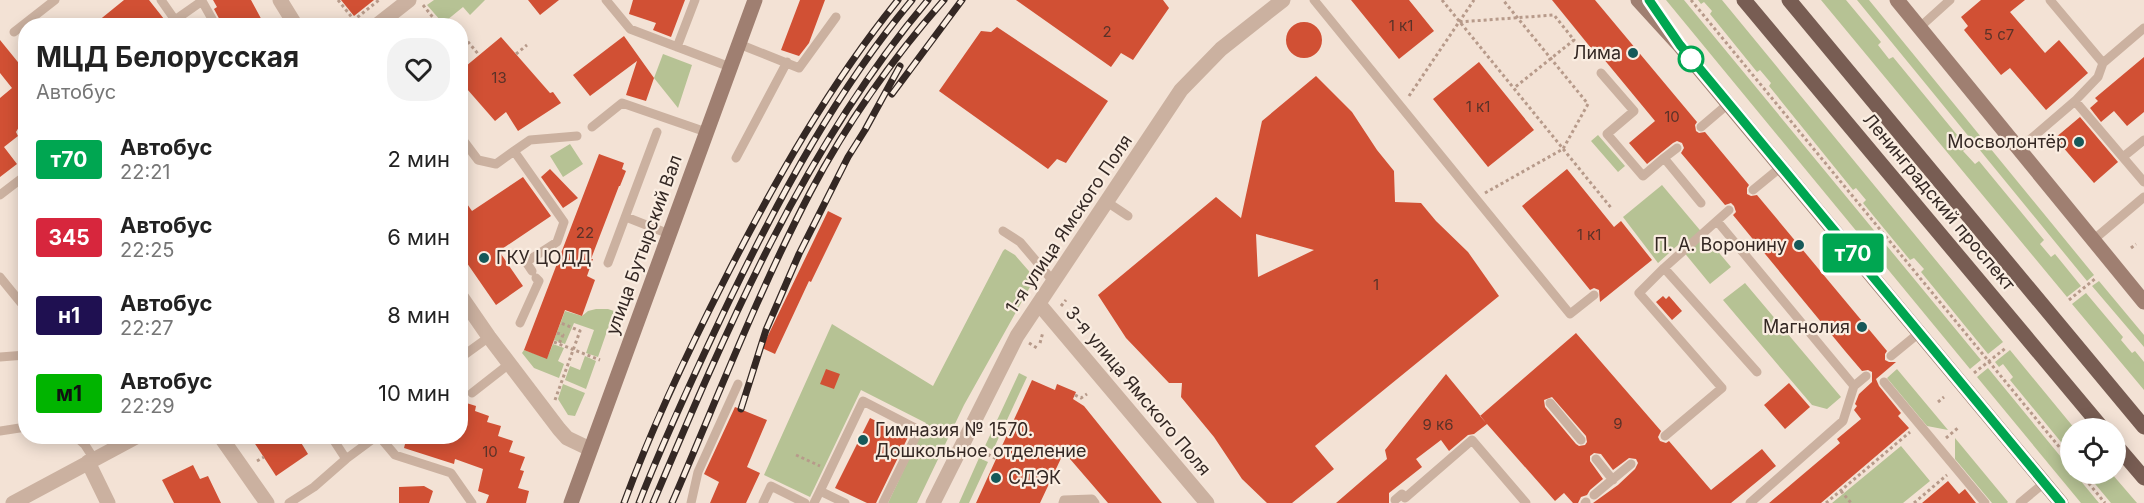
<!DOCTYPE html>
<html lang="ru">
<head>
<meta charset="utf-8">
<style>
	:root { --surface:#fff; --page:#f2f2f2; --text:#222; --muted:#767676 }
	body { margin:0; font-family:Inter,sans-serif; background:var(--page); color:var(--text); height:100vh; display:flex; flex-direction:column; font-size:22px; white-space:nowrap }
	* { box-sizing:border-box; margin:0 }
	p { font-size:20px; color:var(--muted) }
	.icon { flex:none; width:33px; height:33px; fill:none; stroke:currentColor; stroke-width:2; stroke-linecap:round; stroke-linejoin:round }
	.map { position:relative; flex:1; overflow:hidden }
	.sheet { position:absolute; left:18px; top:18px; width:450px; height:426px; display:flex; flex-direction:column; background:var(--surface); border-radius:24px; box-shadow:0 3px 15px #0003 }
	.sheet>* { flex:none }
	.badge { padding:0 12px; border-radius:4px; font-size:21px; line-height:39px }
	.fabs { position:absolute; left:2060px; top:418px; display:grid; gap:12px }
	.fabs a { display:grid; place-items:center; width:66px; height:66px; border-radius:50%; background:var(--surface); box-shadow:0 3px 15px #0003; font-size:30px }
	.map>.badge { position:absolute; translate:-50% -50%; box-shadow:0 0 0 3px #fff }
	.round { display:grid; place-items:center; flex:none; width:63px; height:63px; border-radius:24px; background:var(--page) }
	.summary { display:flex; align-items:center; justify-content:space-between; height:102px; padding:0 18px }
	h1 { font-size:28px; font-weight:700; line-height:45px }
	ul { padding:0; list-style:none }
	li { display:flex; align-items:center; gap:18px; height:78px; padding:0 18px }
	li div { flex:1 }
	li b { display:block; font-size:22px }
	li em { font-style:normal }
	li .badge { min-width:66px; font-weight:700; text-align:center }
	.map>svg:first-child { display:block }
	.green { fill:#b6c294 }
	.building { fill:#d15034; fill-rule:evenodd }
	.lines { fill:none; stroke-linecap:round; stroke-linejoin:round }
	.path { stroke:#b79a8a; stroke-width:3; stroke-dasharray:3 3; stroke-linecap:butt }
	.lane { stroke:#cbb1a0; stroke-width:9 }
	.street { stroke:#cbb1a0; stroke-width:15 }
	.secondary { stroke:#9f7f71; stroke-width:15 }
	.primary { stroke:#785d53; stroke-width:15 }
	.rail-casing { stroke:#342824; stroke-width:7 }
	.rail { stroke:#faede1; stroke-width:4.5; stroke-dasharray:14; stroke-linecap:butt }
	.line-casing { stroke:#fff; stroke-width:14 }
	.line { stroke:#00a651; stroke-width:9 }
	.poi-dot { fill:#165959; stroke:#faede1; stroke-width:2 }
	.stop-dot { fill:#fff; stroke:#00a651; stroke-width:3 }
	.labels { text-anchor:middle; stroke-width:4.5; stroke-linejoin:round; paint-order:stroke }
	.number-label { font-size:15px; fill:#5b3228 }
	.poi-label { font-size:18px; fill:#342824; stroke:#faede1; text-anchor:end }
	.street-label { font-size:18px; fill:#342824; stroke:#faede1 }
</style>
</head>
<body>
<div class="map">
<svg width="2144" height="503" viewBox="0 0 2144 503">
	<rect width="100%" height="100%" fill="#f3e2d5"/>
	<path class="green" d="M434,0H485L470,15L463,7L441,25L434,26L440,20L427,5Z
		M1666,0H1684L1981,360L1970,369Z
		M1698,0H1722L2003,342L1988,354L1921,272L1924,269L1914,258L1910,260L1863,203L1866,200L1856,188L1853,190L1769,86L1771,83L1760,70L1757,72L1710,14L1712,11L1704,2L1701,4Z
		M1821,0H1846L1881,42L1878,45L1889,59L1893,57L1967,147L1963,151L1975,164L1979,161L2044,240L2040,244L2051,257L2055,254L2081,286L2067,297Z
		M1857,0H1869L2094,275L2087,281Z
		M663,54L692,65L678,108L654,78Z
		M1598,135L1625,166L1618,172L1591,141Z
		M570,144L583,164L563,177L550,156Z
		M1662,185L1731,267L1710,284L1678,245L1658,263L1623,217Z
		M1005,249L1015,255L1035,278L964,405L917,503H888L926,423L861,390L810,497L764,475L832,324L933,386L1003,251Z
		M2099,281L2144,335V347L2092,286Z
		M1745,283L1841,397L1827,409L1812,405L1723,300Z
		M2086,293L2123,337L2121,340L2132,353L2135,351L2144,362V390L2072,304Z
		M596,309H608L614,311L598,357L586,353L594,330L574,323L565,344L554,340L565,311L582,316L588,311Z
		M553,344L564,348L558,361L564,364L559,378L534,368L522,353L524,350L547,358Z
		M2010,350L2075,429H2070V453L2010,380L2013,377L2003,364L1999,367L1995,362Z
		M585,356L596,361L586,389L565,380L570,366L580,370Z
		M1988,368L2070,468V474H2075L2099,503H2081L1977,377Z
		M1897,369L1948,430L1927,426L1887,378Z
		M1019,373L1027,377L993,450L985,446Z
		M563,384L585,393L575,416L568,415L558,399Z
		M1955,438L2008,502L2007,503H1992L1955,459Z
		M1901,446L1930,481L1903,503H1832Z
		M979,458L988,462L969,503H959Z
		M2093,474H2112L2137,503H2111L2091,479L2095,476Z"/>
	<path class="building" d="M124,0H149L164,19L156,26H92Z
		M213,0H251L265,26H223L214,9L217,7Z
		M341,0H374L354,16Z
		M528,0H559L540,15Z
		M633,0H685L671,37L653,30L656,23L629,14Z
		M800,0H825L809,43L799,56L781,50Z
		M1016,0H1163L1169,8L1133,60L1121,53L1111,67Z
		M1351,0H1409L1434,31L1399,59Z
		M1552,0H1595L1697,122L1695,125L1696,131L1699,133L1705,132L1749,185L1747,188V194L1751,196L1757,195L1887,351L1885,354V360L1889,362H1896L1876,379L1879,386L1901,413L1898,416L1909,428L1821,503H1769L1840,443L1837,439L1861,419L1854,410L1857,406L1855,404L1859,394L1872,382V372L1868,370L1862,371L1845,351L1733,215L1736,212L1734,206L1731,203L1725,205L1681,153L1684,148L1682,143L1677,141L1673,143L1647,164L1629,143L1655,121L1593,46L1591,48Z
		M1981,0H2025L2010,12L2045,53L2059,40L2088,73L2046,110L2010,68L2001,75L1964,30L1968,26L1961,17Z
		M1286 40a18 18 0 1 1 36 0a18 18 0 1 1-36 0Z
		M997,27L1108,101L1066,163L1057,159L1048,169L939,91L981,31L991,32Z
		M624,36L654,78L646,101L626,95L637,61L590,96L573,75Z
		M501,37L550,93L553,92L561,103L518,131L506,112L495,121L460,81V71Z
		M0,40L26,72V126L19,127L16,132L18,136L4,147L17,164L0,177V98L12,88L0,73Z
		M2144,57V112L2127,126L2114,111L2101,122L2090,108L2098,101L2095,98Z
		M1479,62L1534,130L1488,167L1433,99Z
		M1316,76L1352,112L1377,150L1394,171L1395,202L1421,203L1436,221L1468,252L1499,296L1315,446L1334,469L1292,503H1267L1242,479L1214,437L1181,397L1182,383H1169L1126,338L1098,295L1216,197L1241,218L1262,121ZM1256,234L1314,250L1258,277Z
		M2080,117L2118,162L2094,183L2055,138Z
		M599,154L624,163L622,169L626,171L620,186H619L591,259H593L587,276L595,280L582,316L565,310L547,359L524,350Z
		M550,169L578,198L563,208L541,177Z
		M1567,169L1614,227L1621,221L1652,260L1600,302L1599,290L1594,288L1590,290L1522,206Z
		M523,177L551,216L499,251L523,286L496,305L460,253V194L472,211Z
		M828,211L842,218L811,282L809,281L775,354L762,348Z
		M1663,296L1666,299L1669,296L1682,311L1672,320L1656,302Z
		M1576,333L1661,431L1658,437L1660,441L1666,443L1669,441L1711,490L1762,449L1776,466L1731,503H1696L1700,499L1696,503H1593L1618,485L1635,469L1638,463L1636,459L1629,458L1613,470L1601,454L1594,453L1590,456V461L1603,479L1590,490L1587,495L1581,497L1578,503H1573L1564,493L1555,501L1480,416ZM1552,397L1586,436L1587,442L1585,445L1579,446L1576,444L1545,407L1544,400Z
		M826,369L840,374L834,389L820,384Z
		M1446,374L1487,424L1474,434L1468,435L1449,451L1441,440L1416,459L1422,467L1389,493V503H1336L1387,459L1385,450Z
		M1032,380L1055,390L1057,384L1076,392L1073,399L1084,406L1162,503H1108L1064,452L1040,503H976Z
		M1789,383L1810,407L1785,429L1764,405Z
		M460,401L476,406L475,411L489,416L487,422L501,426L498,436L513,441L509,452L525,457L520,470L524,471L518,488L529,491L526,503H486L489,495L478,491L483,469L455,459L454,464L404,448L407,436H460Z
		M735,407L767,420L747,467L760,473L746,503H710L719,482L704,474Z
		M870,418L908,437L876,503H867L835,488Z
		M250,436H297L308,454L276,476Z
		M193,465L200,479L208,476L221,503H174L162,480Z
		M1948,481L1959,494L1965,489L1976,503H1922Z
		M424,486L433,491L429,503H399V487Z"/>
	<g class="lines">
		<path class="path" d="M338,0L354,20L379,0
			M1442,0L1612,209
			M1691,0L2070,460
			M423,5L435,20L428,26
			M1459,22L1474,0
			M464,37L479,55
			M516,54L527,45
			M1409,96L1459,22L1554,15L1574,40L1514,88
			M1485,193L1563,149L1588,104L1503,0
			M2131,248L2136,244
			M2069,300L2096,278
			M1061,306L1066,300
			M557,333L563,335L559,344
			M554,342L600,360
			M1029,343L1037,348
			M1040,343L1043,332
			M1974,373L2007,347
			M1075,395L1081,398L1087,394
			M555,400L580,331L561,323
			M1938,402L1944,397
			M1946,438L1959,427
			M977,449L997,459
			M796,455L820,466
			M257,461L264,457
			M2081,474L2105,503
			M1841,491L1851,503
			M1826,503L1910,432
			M1914,503L1947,475"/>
		<path class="lane" d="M161,0L175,20L202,1L216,26
			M606,0L630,29L730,67
			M1314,0L1570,314L1594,295
			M2050,0L2103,63
			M1920,27L1950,0
			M14,32L55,0
			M739,44L799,68L836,17
			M677,47L695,0
			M1601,73L1634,111L1607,134L1643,176L1664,158
			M2075,101L2144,182
			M592,127L622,103L706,132
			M1701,127L1728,104
			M23,132L26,136
			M460,136L478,160L496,164L514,151L564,222L557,242L526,262L532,271
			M1677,148L1664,158L1701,203
			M2019,149L2075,101L2098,77L2103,63L2144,28
			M514,151L530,140L577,136
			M2123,157L2144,140
			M736,158L787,62
			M1753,190L1781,167
			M0,195L26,175
			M1107,202L1128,216
			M626,217L669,234
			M1717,221L1854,386L1866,376
			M1003,231L1020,242L1053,281
			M2092,241L2144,197
			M608,263L657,132
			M1664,268L1757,372
			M0,277L26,309
			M520,323L539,281L536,278
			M1891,356L1919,333
			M0,357L26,355
			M460,358L489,337
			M1884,382L1985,503
			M472,393L509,364
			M1550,403L1581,440
			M0,431L26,427
			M75,436L85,445L94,459
			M379,436L395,455L451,473L472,503
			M1665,436L1722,388L1639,293L1664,268L1729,210
			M346,459L377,436
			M1596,459L1613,480
			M1594,495L1631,464
			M1395,500L1402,494L1405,498L1472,440L1526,503
			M289,503L314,487L346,459L331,436
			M691,503L698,472L738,384
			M763,503L771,486L805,503
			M814,503L820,491
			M845,503L820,491L863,401L919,430L883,503
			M1063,503L1064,500L1092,499L1095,503
			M1585,503L1586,502
			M1750,503L1843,421L1854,386
			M2020,503L2044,483"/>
		<path class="street" d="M280,0L296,26
			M376,26L409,0
			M460,295L489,337L559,429L567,438L590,449
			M1039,304L1207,503
			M220,436L267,503
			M88,462L108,503
			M13,503L138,436
			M933,503L1017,336L1181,90L1221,49L1283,0"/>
		<path class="secondary" d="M1638,0L1680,46L2061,503
			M1897,0L2144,302
			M571,503L755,0"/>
		<path class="primary" d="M1744,0L2103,429
			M1789,0L2144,427
			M2115,444L2144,478"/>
		<defs>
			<path id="rail" d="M892,94L962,0
				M741,409L766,330L799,254L848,157L865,130L900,66
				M624,503C653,424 689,349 727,275C776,179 830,84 898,0
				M639,503C666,434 698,366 730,299C781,194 837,90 912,0
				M653,503C727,328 804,147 928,0
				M672,503C717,399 758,292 811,191C847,123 893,58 944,0"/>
		</defs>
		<use href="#rail" class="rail-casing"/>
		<use href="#rail" class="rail"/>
	</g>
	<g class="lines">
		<defs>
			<path id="line" d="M1649,0L1680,45L2061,503"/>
		</defs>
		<use href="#line" class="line-casing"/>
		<use href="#line" class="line"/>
	</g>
	<g class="poi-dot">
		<circle cx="1633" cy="53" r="6"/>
		<circle cx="2079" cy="142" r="6"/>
		<circle cx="1799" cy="245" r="6"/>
		<circle cx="484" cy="258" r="6"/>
		<circle cx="1862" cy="327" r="6"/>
		<circle cx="863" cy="440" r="6"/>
		<circle cx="996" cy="478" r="6"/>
	</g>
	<circle class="stop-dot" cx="1691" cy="59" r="12"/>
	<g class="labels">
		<g class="number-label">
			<text x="1401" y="31">1 к1</text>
			<text x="1107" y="37">2</text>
			<text x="1999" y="40">5 с7</text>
			<text x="499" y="83">13</text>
			<text x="1478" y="112">1 к1</text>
			<text x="1672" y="122">10</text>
			<text x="585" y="238">22</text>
			<text x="1589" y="240">1 к1</text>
			<text x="1376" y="290">1</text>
			<text x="1618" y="429">9</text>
			<text x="1438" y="430">9 к6</text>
			<text x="490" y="457">10</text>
		</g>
		<g class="poi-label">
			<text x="1621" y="59">Лима</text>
			<text x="2067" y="148">Мосволонтёр</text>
			<text x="1787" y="251">П. А. Воронину</text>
			<text x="496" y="264" text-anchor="start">ГКУ ЦОДД</text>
			<text x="1850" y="333">Магнолия</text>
			<text x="875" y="436" text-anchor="start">Гимназия № 1570.<tspan x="875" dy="21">Дошкольное отделение</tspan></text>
			<text x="1008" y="484" text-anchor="start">СДЭК</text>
		</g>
		<g class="street-label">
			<text transform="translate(1939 202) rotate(50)" y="6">Ленинградский проспект</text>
			<text transform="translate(1069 224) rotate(-56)" y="6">1-я улица Ямского Поля</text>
			<text transform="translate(644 245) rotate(-70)" y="6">улица Бутырский Вал</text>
			<text transform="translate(1138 391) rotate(50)" y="6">3-я улица Ямского Поля</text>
		</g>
	</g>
</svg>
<div class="fabs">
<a><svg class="icon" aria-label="locate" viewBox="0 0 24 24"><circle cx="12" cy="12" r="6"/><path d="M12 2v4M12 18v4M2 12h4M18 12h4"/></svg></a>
</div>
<b class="badge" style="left:1853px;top:253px;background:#00a651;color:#fff">т70</b>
<section class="sheet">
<div class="summary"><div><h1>МЦД Белорусская</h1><p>Автобус</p></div><a class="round"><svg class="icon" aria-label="heart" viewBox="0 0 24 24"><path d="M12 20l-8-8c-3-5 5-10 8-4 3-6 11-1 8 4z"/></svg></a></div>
<ul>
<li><span class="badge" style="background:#00a651;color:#fff">т70</span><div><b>Автобус</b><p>22:21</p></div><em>2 мин</em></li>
<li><span class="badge" style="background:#d7263d;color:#fff">345</span><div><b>Автобус</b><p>22:25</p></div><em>6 мин</em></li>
<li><span class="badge" style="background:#1f1051;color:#fff">н1</span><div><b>Автобус</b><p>22:27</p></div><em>8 мин</em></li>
<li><span class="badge" style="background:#01b400;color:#111">м1</span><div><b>Автобус</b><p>22:29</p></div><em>10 мин</em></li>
</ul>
</section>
</div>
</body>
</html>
